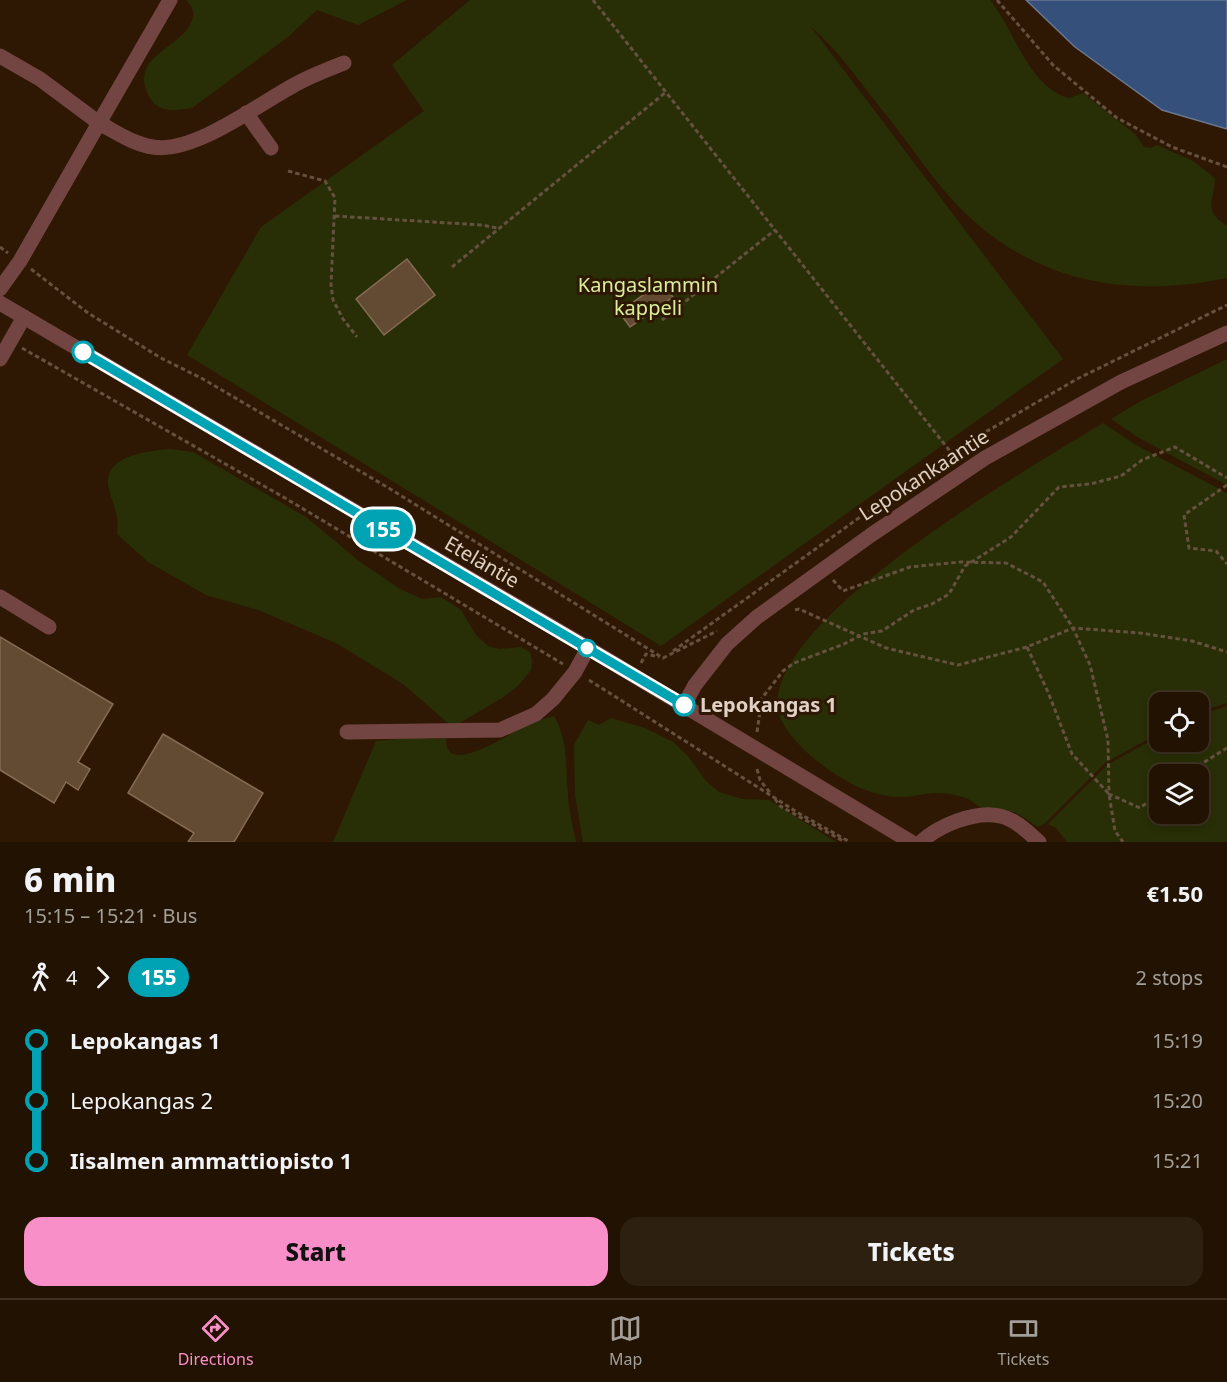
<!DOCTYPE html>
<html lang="en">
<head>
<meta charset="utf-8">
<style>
	:root { --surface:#221202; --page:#2e2011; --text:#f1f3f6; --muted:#a29e99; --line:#3f3224; --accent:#f98fc9 }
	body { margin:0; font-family:"Noto Sans",sans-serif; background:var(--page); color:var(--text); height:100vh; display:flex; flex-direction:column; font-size:22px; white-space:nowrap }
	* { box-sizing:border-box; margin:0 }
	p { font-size:20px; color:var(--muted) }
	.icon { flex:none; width:33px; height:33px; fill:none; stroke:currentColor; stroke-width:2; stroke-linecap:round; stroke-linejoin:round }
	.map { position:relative; height:842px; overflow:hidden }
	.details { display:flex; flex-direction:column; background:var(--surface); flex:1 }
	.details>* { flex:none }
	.badge { padding:0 12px; border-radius:20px; font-size:21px; line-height:39px }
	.tools { position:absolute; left:1149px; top:692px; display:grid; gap:12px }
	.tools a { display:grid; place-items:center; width:60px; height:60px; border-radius:12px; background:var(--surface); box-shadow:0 3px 9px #0003,0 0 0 2px var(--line); font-size:30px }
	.map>.badge { position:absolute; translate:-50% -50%; box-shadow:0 0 0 3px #fff }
	.legs { display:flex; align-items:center; gap:9px; height:66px; padding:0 24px; font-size:20px }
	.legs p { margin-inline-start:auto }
	.summary { display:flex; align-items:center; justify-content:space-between; height:102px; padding:0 24px }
	h1 { font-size:33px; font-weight:800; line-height:45px }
	.action { display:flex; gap:12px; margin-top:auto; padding:12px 24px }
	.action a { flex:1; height:69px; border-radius:18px; background:var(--accent); color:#111; font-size:24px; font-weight:800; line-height:69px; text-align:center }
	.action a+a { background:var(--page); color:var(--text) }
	ul { padding:0 24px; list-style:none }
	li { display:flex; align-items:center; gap:21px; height:60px; font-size:22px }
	li i { display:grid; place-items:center; width:9px; height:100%; margin:0 8px; background:currentColor }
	li i::after { content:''; width:15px; height:15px; margin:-8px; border:4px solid; border-radius:50%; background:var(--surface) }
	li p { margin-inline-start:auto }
	li:first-child i { background:linear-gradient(#0000 50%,currentColor 0) }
	li:last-child i { background:linear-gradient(currentColor 50%,#0000 0) }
	.dock { display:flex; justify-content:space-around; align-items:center; height:84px; border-top:2px solid var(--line); background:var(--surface); font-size:16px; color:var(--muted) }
	.dock a { display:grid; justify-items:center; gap:3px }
	.dock .current { color:var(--accent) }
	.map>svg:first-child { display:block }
	.green { fill:#282f06; fill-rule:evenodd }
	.water { fill:#35507b; stroke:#697791; stroke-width:1.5 }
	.building { fill:#634a33; stroke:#866b54; stroke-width:1.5 }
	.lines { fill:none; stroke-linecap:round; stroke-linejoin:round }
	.path { stroke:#65513e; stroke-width:3; stroke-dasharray:4.5 3; stroke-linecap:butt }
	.minor { stroke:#724543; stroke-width:15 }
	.tertiary { stroke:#724543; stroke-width:15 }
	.line-1-casing { stroke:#fff; stroke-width:14 }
	.line-1 { stroke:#00a3b4; stroke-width:9 }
	.stop-1-dot { fill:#fff; stroke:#00a3b4; stroke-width:3 }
	.labels { text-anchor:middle; stroke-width:6; stroke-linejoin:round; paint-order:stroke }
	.park-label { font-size:20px; fill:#daef9b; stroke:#2e1803 }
	.street-label { font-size:20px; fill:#e1d1c5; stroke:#2e1803 }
	.stop-label { font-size:20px; font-weight:bold; fill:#e1d1c5; stroke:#2e1803; text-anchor:start }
</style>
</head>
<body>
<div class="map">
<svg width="1227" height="842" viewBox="0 0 1227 842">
	<rect width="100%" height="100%" fill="#2e1803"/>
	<path class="green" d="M186,0H407L358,25L317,10L288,37L192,108C176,110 160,114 150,98C126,55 182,50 192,20C195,12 192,5 186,0Z
		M470,0H990C1014,29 1029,88 1069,98L1083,93L1135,134L1144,147L1151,148L1157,145L1193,161L1215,178C1214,202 1202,210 1227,226V278C1126,299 1032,282 958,206C930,177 908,141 882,110C860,82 838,50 811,27L1063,359L661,646L187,355L261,227L424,111L392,65Z
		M1227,359V485L1139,438L1111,419L1139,402Z
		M1103,423L1136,445L1227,493V703L1199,712L1198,702H1160L1159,733L1105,763L1045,823L1038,827C1029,822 1020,813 1010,811C1001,809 992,810 983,808C978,807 973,801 968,799C959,795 947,793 937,793C925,793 913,797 901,797C882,797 861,790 845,780C823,768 781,735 778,709C766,619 1033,466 1103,423Z
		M170,449L193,452L306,517L359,561L400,589L422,599L441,597L461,610L476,635L488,646L499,649L521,647L530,652L532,661L531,670L518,686L502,698L458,724H449L403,684L336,643L258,610L206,595L148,562L117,534C120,517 113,506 109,489C100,456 147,451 170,449Z
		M1227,706V842H1067L1056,828L1048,824L1107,765L1159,736L1160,741H1198L1199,715ZM1160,774H1198V813H1160Z
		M554,716C569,742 565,767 568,795C569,811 573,826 576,842H333L376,741L408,738L446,739C444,779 512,732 527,725C535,721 545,719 554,716Z
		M611,718L645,728L673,742L688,756L707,782L719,792L742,799L769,800L836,842H583L575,795L574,745L588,720L599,725Z"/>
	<path class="water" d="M1026,0H1227V129L1162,110L1075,47Z"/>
	<path class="building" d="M407,259L435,295L384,335L356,299Z
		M662,282L673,297L630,327L619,312Z
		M0,637L113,704L78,762L90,769L78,790L66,782L54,803L0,770Z
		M163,734L263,793L234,842H188L194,833L128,793Z"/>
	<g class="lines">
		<path class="path" d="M593,0L957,460
			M997,0L1053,65L1117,118L1172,147L1227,167
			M288,171L325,181L335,198L331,285L333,300L343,319L357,337
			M335,216L482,225L497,228
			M0,247L8,253
			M452,267L666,92
			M31,269L88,313L161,358L203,379L387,487L663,658L717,631
			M662,320L775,230
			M22,348L285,498L563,664
			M1227,485L1184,515L1189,548L1216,551L1227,564
			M833,580L843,591L910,567L960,562L1006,563L1043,582L1073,628L1090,665L1108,740L1109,794L1140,808L1160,793
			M795,610L799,609L886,648L958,665L1027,647L1073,628L1140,633L1192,641L1227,652
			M1027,647L1048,692L1072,754L1109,794L1115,831L1123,842
			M673,651L951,452L1077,379L1227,305
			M641,663L646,654L659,657
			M589,680L800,814L850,842
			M757,732L762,698L783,671L794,663L844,644L863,634L882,631L914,610L932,604L949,594L965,566L1011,537L1059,487L1090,484L1121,476L1142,460L1175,447L1227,478
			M757,769L760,780L771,794
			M1185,774L1227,748
			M775,799L780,806L845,842"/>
		<path class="minor" d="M170,0L99,123C116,132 133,144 153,147C195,154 261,102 298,83C313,75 329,69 344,63
			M0,56L40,79L99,123L20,261L0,289
			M246,113L271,148
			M0,359L24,317
			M0,597L49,627
			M684,705L695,685L727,644L757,617L871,535L985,458L1121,382L1227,333
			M347,732L500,730L536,714L553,699L575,672L588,648
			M921,842C938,826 975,810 1000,816C1015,819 1028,832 1039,842"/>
		<path class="tertiary" d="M0,303L588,648L911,842"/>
	</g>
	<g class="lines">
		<defs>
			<path id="line-1" d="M83,352L684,705"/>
		</defs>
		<use href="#line-1" class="line-1-casing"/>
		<use href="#line-1" class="line-1"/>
	</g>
	<g class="stop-1-dot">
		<circle cx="83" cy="352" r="10"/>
		<circle cx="587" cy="648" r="8"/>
		<circle cx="684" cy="705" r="10"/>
	</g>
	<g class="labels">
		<g class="park-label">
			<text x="648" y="292">Kangaslammin<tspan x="648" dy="23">kappeli</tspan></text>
		</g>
		<g class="street-label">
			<text transform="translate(924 475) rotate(-33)" y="7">Lepokankaantie</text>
			<text transform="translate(482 562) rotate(30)" y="7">Eteläntie</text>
		</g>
		<g class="stop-label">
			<text x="700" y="712">Lepokangas 1</text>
		</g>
	</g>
</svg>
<div class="tools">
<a><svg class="icon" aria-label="locate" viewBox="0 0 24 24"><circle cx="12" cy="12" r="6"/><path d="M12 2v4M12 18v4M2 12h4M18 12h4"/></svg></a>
<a><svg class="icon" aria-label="layers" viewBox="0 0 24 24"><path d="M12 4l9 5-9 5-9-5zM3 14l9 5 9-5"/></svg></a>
</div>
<b class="badge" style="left:383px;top:529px;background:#00a3b4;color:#fff">155</b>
</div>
<section class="details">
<div class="summary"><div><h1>6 min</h1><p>15:15 – 15:21 · Bus</p></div><b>€1.50</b></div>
<div class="legs"><svg class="icon" aria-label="walk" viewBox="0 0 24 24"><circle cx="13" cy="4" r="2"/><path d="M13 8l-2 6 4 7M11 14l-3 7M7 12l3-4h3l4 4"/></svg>4<svg class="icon" aria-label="forward" viewBox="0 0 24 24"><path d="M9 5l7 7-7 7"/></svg><b class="badge" style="background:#00a3b4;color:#fff">155</b><p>2 stops</p></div>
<ul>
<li><i style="color:#00a3b4"></i><b>Lepokangas 1</b><p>15:19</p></li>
<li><i style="color:#00a3b4"></i><span>Lepokangas 2</span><p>15:20</p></li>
<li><i style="color:#00a3b4"></i><b>Iisalmen ammattiopisto 1</b><p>15:21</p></li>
</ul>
<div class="action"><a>Start</a><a>Tickets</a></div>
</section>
<nav class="dock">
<a class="current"><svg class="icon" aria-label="directions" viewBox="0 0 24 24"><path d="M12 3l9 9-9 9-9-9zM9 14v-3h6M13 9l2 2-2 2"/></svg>Directions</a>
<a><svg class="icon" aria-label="map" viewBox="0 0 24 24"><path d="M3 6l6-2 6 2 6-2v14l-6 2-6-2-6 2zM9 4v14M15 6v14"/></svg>Map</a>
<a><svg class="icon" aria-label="tickets" viewBox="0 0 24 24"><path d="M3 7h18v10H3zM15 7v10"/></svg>Tickets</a>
</nav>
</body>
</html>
